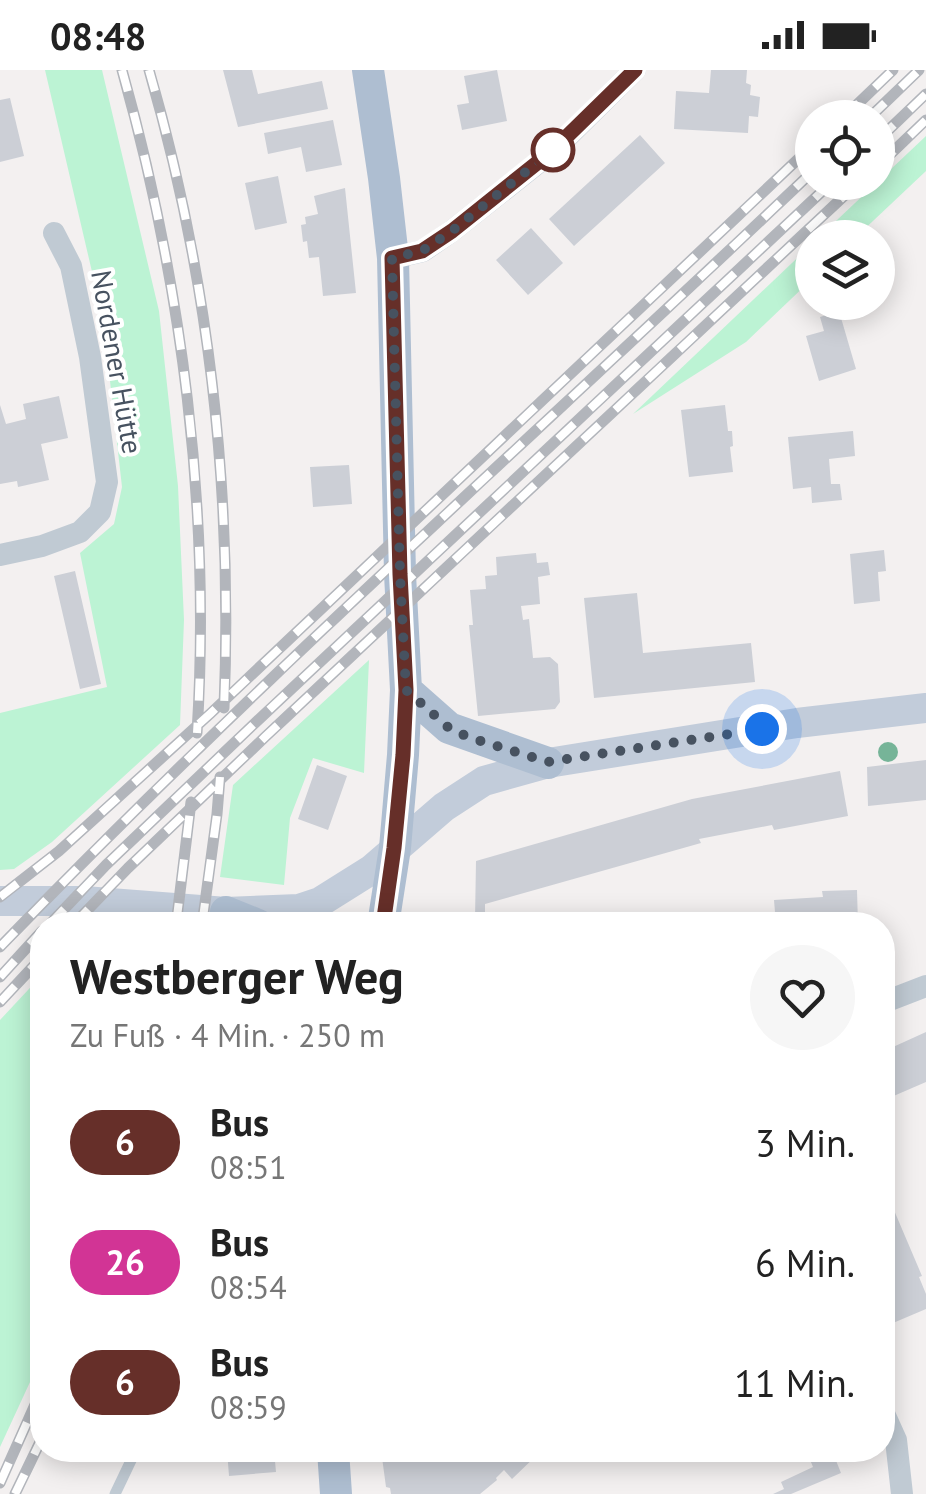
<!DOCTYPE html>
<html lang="de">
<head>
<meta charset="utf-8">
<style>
	:root { --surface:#fff; --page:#f6f6f6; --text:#222; --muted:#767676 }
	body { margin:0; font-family:"PT Sans",sans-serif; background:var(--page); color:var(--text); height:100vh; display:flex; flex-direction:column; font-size:38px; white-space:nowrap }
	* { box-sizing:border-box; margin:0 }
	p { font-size:32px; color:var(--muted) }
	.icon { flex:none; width:55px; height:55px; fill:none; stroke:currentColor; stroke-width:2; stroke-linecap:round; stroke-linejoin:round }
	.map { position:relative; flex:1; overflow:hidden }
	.side { position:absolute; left:30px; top:842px; width:865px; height:550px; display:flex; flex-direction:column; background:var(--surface); border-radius:40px; box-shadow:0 5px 25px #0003 }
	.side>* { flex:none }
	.badge { padding:0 20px; border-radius:32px; font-size:35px; line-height:65px }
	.controls { position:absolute; left:795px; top:30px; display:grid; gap:20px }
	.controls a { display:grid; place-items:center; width:100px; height:100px; border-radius:50%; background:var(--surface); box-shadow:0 5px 25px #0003; font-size:50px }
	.you { position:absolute; width:50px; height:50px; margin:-25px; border:8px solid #fff; border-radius:50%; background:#1a73e8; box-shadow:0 0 0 15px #1a73e833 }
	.map>.badge { position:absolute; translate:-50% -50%; box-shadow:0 0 0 5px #fff }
	.round { display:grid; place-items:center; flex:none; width:105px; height:105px; border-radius:52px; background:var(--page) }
	.summary { display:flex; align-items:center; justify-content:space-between; height:170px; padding:0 40px }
	h1 { font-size:48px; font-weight:800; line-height:75px }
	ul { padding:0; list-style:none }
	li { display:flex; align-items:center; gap:30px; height:120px; padding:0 40px }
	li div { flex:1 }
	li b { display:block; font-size:38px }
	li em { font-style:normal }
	li .badge { min-width:110px; font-weight:700; text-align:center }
	.status { display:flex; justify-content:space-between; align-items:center; height:70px; padding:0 50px; background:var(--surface); direction:ltr }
	.status svg { height:28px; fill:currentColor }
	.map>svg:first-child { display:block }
	.green { fill:#bcf3d4 }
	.building { fill:#cccfd6 }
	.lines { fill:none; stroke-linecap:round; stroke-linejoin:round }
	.service { stroke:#c0cad3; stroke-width:11 }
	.minor { stroke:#c0cad3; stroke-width:22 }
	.secondary { stroke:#c2ccda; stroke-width:30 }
	.primary { stroke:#aebed1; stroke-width:32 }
	.rail-casing { stroke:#b2b5bb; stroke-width:11 }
	.rail { stroke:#fff; stroke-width:8; stroke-dasharray:22; stroke-linecap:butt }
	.tree { fill:#76b498 }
	.line-casing { stroke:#fff; stroke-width:22 }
	.line { stroke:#662f29; stroke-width:15 }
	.walk { stroke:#475260; stroke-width:10; stroke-dasharray:0 18 }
	.stop-dot { fill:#fff; stroke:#662f29; stroke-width:5 }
	.labels { text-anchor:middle; stroke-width:8; stroke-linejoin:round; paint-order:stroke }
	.street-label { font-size:28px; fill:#475260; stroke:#fff }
</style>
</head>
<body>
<div class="status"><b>08:48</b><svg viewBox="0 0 49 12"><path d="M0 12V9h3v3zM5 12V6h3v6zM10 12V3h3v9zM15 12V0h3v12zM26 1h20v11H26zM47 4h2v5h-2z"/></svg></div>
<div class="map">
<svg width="926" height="1424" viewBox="0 0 926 1424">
	<rect width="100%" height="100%" fill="#f3f0f0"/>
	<path class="green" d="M45,0H102L159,241L178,416L184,550L180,655L52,772L14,799L0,800V643L107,617L80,483L114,454L122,417L103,249Z
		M926,66V101L856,167H819Z
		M812,174V209L746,272L633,344Z
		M369,590L364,703L313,688L290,748L284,815L220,807L233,715Z
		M42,905V1286L0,1377V950Z"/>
	<path class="building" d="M223,0H252L258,24L322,11L328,39L238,57Z
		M497,0L507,51L462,60L457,35L469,33L464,6Z
		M711,0H747L746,13L751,15L750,25L760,27L758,47L749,46L748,63L674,59L676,21L709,23Z
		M10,28L24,86L0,92V30Z
		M333,50L342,95L306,102L301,77L268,84L264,63Z
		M640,65L665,93L574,176L549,149Z
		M278,106L287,153L255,160L245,113Z
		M345,118L356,223L323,226L319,187L309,188L307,171L303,172L301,155L306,154L305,147L318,144L314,126Z
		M531,158L563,193L528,225L496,190Z
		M839,241L856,299L819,311L806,266L824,261L820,247Z
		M59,326L68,368L41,374L49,410L18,417L17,411L0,414V335L6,354L26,349L23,334Z
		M725,335L728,361H732L733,376L730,377L733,402L689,407L681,340Z
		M853,361L855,386L829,389L831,414H840L842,430L812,433L811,417L793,419L788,367Z
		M349,395L352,434L313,437L310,397Z
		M884,480L886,501L878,502L880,531L854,534L850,484Z
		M536,483L537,493L548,492L550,505L538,507L540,534L521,536L523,550L529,549L533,588L550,587L558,594L560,632L555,639L478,646L469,555H473L470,520L486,519L485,506L497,505L496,487Z
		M75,501L101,614L80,619L54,506Z
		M637,523L643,583L751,573L755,612L594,628L584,528Z
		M926,690V730L868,736L867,697Z
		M317,695L347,706L328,760L298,749Z
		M840,701L848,746L774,760L772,755L699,769L701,773L485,834V855H439L442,849H475L476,791L692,729Z
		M857,820L858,855H776L774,830L823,827L822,821Z
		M926,962V1012L882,1031V982Z
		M882,1112L922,1206L919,1207L926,1224V1239L893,1253L882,1229Z
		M227,1380H274L276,1402L229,1406Z
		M381,1380H535L538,1384L512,1409L504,1400L496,1408L497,1410L480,1424H391L390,1418L386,1417Z
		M806,1380H844L846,1383L835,1388L841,1403L791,1424H773L784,1419L781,1412L813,1397Z"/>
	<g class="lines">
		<path class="service" d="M115,1424L136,1380"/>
		<path class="minor" d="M393,188L423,181L452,161L553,81L635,0
			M0,485L42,476L80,462L100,442L107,412L90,287L71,196L54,163
			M882,933L926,916
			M882,1339L896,1370L902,1424"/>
		<path class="secondary" d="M0,831H84L226,842L299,839L320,832L371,800L444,737L484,711L548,693L797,653L926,638"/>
		<path class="primary" d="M368,0L384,108L393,188L400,504L406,620L403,685L395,778L383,855
			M406,620L449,658L548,693
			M226,842L258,855
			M333,1380L336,1424"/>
		<defs>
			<path id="rail" d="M122,0C182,214 211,440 197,663
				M149,0C209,208 233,421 224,638
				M843,48L893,0
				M869,48L919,0
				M878,70L926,24
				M878,96L926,50
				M0,827L59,781L211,643L812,76
				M49,855L106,795L254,654L832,112
				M73,855L128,798L265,667L859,112
				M176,855L191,732
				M202,855L217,744L220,707
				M0,877C260,608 541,360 812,102
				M0,907L42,861
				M0,932L42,887
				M0,1413L42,1319
				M15,1424L42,1368"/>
		</defs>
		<use href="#rail" class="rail-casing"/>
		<use href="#rail" class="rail"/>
	</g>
	<circle class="tree" cx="888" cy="682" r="10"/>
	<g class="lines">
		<defs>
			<path id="line" d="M383,855L394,778L403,685L406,620L400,504L392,188L422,181L452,161L552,81L635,0"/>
		</defs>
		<use href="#line" class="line-casing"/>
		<use href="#line" class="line"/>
		<path class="walk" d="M553,80L452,161L422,181L392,188L400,504L406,620L449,658L468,667L548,692L762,659"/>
	</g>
	<circle class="stop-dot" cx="553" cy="80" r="20"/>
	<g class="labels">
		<g class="street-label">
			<text transform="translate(117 292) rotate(80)" y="10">Nordener Hütte</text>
		</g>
	</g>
</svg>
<div class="controls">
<a><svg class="icon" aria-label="locate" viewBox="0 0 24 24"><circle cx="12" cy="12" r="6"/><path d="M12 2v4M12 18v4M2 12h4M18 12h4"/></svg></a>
<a><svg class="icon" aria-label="layers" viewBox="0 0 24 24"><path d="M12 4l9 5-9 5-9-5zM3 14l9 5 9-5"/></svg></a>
</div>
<div class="you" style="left:762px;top:659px"></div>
<section class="side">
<div class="summary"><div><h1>Westberger Weg</h1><p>Zu Fuß · 4 Min. · 250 m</p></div><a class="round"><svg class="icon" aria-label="heart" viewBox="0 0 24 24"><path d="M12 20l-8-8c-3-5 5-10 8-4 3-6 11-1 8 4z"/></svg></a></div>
<ul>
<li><span class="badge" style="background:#662f29;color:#fff">6</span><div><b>Bus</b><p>08:51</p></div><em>3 Min.</em></li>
<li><span class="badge" style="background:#d23495;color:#fff">26</span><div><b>Bus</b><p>08:54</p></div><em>6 Min.</em></li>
<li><span class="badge" style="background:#662f29;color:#fff">6</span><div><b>Bus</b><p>08:59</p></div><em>11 Min.</em></li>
</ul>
</section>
</div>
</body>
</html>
